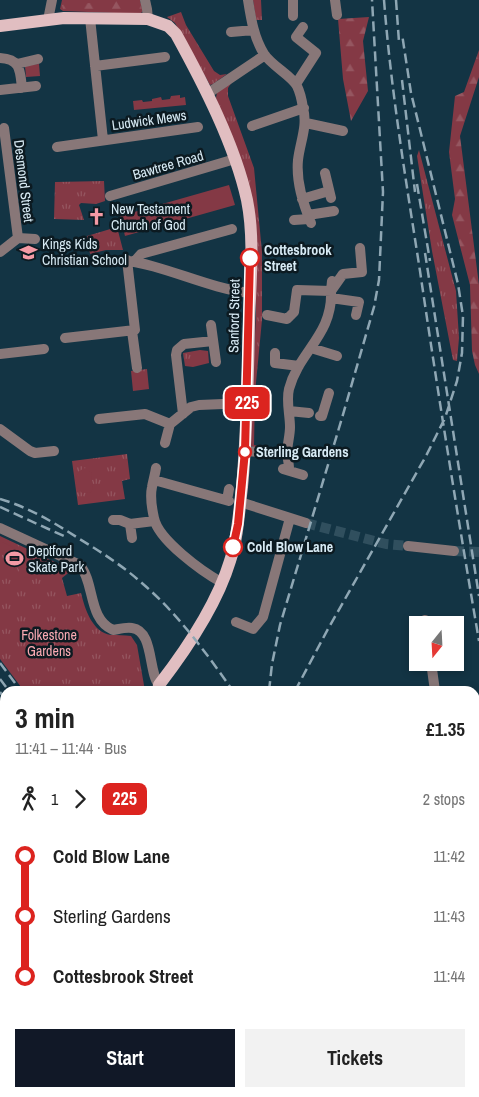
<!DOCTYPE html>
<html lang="en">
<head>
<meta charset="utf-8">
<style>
	:root { --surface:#fff; --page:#f2f2f2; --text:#222; --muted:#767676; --accent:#111827 }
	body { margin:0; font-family:"Archivo Narrow",sans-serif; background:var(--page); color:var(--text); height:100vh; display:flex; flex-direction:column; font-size:19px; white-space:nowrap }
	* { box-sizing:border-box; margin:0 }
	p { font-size:16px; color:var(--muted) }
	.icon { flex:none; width:28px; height:28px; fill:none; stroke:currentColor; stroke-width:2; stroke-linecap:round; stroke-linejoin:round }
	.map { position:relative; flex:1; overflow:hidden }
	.panel { position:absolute; left:0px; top:686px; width:480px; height:411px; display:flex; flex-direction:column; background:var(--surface); border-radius:15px 15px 0 0; box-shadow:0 2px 8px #0003 }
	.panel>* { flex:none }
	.badge { padding:0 10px; border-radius:8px; font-size:18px; line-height:32px }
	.needle { width:32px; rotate:198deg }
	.buttons { position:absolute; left:409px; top:616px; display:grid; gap:10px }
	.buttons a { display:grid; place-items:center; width:55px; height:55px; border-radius:0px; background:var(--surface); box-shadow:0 2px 8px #0003; font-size:25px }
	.map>.badge { position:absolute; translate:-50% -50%; box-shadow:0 0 0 2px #fff }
	.legs { display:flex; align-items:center; gap:8px; height:55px; padding:0 15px; font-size:16px }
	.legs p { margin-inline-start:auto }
	.headline { display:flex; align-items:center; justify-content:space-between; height:85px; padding:0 15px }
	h1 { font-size:28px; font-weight:700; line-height:38px }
	.button { display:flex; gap:10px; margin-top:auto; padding:10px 15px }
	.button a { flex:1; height:58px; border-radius:0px; background:var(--accent); color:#fff; font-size:20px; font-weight:700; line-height:58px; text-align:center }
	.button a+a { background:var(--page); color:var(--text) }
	ul { padding:0 15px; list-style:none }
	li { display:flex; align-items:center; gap:18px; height:60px; font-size:19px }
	li i { display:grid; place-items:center; width:8px; height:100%; margin:0 6px; background:currentColor }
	li i::after { content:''; width:12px; height:12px; margin:-6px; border:4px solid; border-radius:50%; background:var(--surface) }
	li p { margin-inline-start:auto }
	li:first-child i { background:linear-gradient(#0000 50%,currentColor 0) }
	li:last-child i { background:linear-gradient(currentColor 50%,#0000 0) }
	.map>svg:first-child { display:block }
	.grass { fill:url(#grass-tufts) }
	.forest { fill:url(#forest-firs) }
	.garden { fill:#843945 }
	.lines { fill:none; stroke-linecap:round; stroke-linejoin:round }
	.minor-tunnel { stroke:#304f5e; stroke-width:10; stroke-dasharray:10 5; stroke-linecap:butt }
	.minor { stroke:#887778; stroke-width:10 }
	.major { stroke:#e1bec1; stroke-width:12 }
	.rail { stroke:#8fa7b4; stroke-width:2.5; stroke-dasharray:10 5; stroke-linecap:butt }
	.line-1-casing { stroke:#fff; stroke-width:11 }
	.line-1 { stroke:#dc241f; stroke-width:8 }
	.stop-1-dot { fill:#fff; stroke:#dc241f; stroke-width:2.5 }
	.labels { text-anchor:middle; stroke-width:5; stroke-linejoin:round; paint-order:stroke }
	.street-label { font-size:14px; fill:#d7eaf4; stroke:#0c1a21 }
	.poi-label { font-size:14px; fill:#d7eaf4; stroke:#0c1a21; text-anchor:start }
	.stop-label { font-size:14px; font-weight:bold; fill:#d7eaf4; stroke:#0c1a21; text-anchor:start }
	.park-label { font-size:14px; fill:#f9a9b2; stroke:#0c1a21 }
</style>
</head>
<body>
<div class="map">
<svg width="479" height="1097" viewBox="0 0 479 1097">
	<defs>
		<pattern id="grass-tufts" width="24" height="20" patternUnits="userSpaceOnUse" patternTransform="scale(1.25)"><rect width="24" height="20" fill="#843945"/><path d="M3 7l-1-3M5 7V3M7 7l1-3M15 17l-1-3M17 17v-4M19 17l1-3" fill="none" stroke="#955660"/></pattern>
		<pattern id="forest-firs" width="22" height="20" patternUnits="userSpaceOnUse" patternTransform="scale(1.25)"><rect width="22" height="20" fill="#843945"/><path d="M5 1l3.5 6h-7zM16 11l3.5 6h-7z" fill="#955660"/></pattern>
	</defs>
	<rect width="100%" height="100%" fill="#133444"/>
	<path class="grass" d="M62,0H140L143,11L140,14L63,11L60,9Z
		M253,0H261L262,20H256Z
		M181,12L186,25L214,71L220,75L227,74L213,84L210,85L175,23L167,17Z
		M39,64L40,76L26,77L25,65Z
		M232,82L228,88V96L254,168L262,252V320L255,393L254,445L258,446L257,448L251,446L250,443L256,313V244L216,98L217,92Z
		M419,150L456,291L459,338L457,361L453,360L432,251L417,156Z
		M104,181L105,201L96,204L81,203L79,205L84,220L54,219L55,182Z
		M117,227L123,250H106L90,254L87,236Z
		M200,350L208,351L209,363L193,367L185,366L183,353Z
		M147,369L149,389L133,391L131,371Z
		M127,454L130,479L122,481L125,499L78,505L72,461Z
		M0,536L72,570L62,578L67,596L81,593C85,609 92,632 111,635C118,635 124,635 131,636L137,645L145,691H24L0,659Z
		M0,890H5V1092L42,1093L41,1097H0Z"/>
	<path class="forest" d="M64,0H72L74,4L107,2V0H139L142,10L140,13L63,9Z
		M369,17L363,41L368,91L351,121L343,79L338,19Z
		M479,50V77L460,136L479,285V374L475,365L472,351L470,285L452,215L455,199L449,152L455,96L464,92Z"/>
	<path class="garden" d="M180,95V98L185,97L186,105L134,110L133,101L142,100L143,102L152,101V99L161,97L162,100L170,99L171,96Z
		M229,185L235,205L125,236L120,216Z
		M85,468L91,472L93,488L91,492L82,493C73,485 74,472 85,468Z
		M0,541C10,546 26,551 25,563L32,567L34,571L29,578L24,577L17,567H10L3,560L5,554L0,552Z
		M0,953H5L0,989Z"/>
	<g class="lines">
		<path class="minor-tunnel" d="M306,523L386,544L408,546
			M454,551L479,552"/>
		<path class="minor" d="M145,0L147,9L148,19
			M248,0C251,19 254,38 264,54C272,66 292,76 297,86C300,92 302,101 303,108C308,126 300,142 298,160C296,182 303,203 311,223
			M293,0V16
			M335,0L337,15
			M90,18L103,140
			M50,19L49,15L52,0
			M231,32L254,30
			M0,58C21,59 20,71 22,88
			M17,64L38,59
			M95,66L165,57
			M296,84L316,53L296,37L303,27
			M0,90L36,86
			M207,94L265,55
			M306,123L343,131
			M252,126L304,108
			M4,128L18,238
			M57,147L198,127
			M325,173L331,198
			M110,196L235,159
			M302,199L329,191
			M308,215L334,211
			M294,220L309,219
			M0,252L18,238L35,239
			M122,260C165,265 206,288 250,293
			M134,262L141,254L232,229
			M332,281L331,291L343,274L362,272L360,248
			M331,298L359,302L356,315
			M267,315L287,319L294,312L297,290L331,291C333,335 299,351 289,389C286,401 290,415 290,427C290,436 287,445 287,454C288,459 289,464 289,469
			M211,325L216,362
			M132,331L137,368
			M65,338L135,330L127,260
			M311,348L337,356
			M275,353V363L299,366
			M0,354L44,349
			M289,411L309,413
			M183,414L176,355L177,350L184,344L213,341
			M320,416H322L329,393
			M99,419L145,414L170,424
			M0,429L30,451L35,453L54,451
			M165,443L170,424L191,407L199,405L247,403
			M245,451L287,454
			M156,468C155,475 153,481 152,487C150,496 152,509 154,518C158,540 203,572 221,582
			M283,469L303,475
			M154,480L229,501
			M227,500L229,489
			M240,502L306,523
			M113,520H120L130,524L132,538
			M130,524L154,521
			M0,528L80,565C95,584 88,619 113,630C119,629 126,627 132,628C154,631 148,672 159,685
			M408,546L454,551
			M425,620L426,625
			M236,622L253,629L263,617L290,518
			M431,662L435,691
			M0,883H5
			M475,928L479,930
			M87,1092L88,1097
			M48,1097L49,1092
			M312,1097L317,1092
			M323,1097L329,1092"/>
		<path class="major" d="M0,26L64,18L148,19L168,26L176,34C203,83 235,145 247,200C255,240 250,284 249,324C248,379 247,433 242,487C239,511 238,537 230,561C217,604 186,650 159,685L158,691
			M132,1092V1097"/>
		<path class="rail" d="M384,0C391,91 406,181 420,271C438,394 458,518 479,641
			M396,0L399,42
			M402,80L415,192
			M417,184L430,261
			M425,253L479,596
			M0,499C28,507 53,522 78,538C101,552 123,566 143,584C178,614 207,654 233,691
			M0,507L66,537
			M0,663L21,691
			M0,679L9,691
			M269,691L272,664L280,625L342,418L374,307L379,280L383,192L372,0
			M295,691L328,629L426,456L445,418L457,381L462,353L463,316L458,284L411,93L402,34
			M0,692L5,699
			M318,1092L322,1097
			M331,1092L334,1097
			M369,1092L373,1097
			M205,1097L206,1092"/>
	</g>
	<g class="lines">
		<defs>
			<path id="line-1" d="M233,547L238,524L245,451L250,258"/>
		</defs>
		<use href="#line-1" class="line-1-casing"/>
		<use href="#line-1" class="line-1"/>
	</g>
	<defs>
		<symbol id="church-bare" viewBox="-9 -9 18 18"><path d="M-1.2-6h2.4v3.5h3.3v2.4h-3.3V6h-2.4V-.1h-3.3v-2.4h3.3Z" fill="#f49aa5" stroke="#0c1a21" stroke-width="2.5" paint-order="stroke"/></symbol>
		<symbol id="school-bare" viewBox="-9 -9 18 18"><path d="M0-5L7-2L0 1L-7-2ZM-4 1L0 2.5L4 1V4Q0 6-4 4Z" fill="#f49aa5" stroke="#0c1a21" stroke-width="2.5" paint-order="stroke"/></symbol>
		<symbol id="stadium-bare" viewBox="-9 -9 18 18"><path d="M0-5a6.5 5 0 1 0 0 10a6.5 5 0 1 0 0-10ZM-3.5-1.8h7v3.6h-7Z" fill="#f49aa5" stroke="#0c1a21" stroke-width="2.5" paint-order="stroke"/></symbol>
	</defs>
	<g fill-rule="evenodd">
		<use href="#church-bare" x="84" y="204" width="25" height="25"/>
		<use href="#school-bare" x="16" y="240" width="25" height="25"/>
		<use href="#stadium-bare" x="2" y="546" width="25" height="25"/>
	</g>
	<g class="stop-1-dot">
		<circle cx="250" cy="258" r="9"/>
		<circle cx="245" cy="452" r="6"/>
		<circle cx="233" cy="547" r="9"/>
	</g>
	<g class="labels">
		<g class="street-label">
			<text transform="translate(149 120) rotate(-8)" y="5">Ludwick Mews</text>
			<text transform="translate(168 165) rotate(-16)" y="5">Bawtree Road</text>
			<text transform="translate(24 181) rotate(83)" y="5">Desmond Street</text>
			<text transform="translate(234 316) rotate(-89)" y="5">Sanford Street</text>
		</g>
		<g class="poi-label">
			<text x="111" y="214">New Testament<tspan x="111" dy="16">Church of God</tspan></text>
			<text x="42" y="249">Kings Kids<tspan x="42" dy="16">Christian School</tspan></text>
			<text x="28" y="556">Deptford<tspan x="28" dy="16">Skate Park</tspan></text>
		</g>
		<g class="stop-label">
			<text x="264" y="255">Cottesbrook<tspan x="264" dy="16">Street</tspan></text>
			<text x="256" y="457">Sterling Gardens</text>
			<text x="247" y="552">Cold Blow Lane</text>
		</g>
		<g class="park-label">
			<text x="49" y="640">Folkestone<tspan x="49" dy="16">Gardens</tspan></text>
		</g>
	</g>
</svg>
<div class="buttons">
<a><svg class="needle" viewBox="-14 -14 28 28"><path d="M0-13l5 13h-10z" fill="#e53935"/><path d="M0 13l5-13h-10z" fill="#767676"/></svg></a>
</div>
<b class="badge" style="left:247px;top:403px;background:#dc241f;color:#fff">225</b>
<section class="panel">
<div class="headline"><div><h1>3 min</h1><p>11:41 – 11:44 · Bus</p></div><b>£1.35</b></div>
<div class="legs"><svg class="icon" aria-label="walk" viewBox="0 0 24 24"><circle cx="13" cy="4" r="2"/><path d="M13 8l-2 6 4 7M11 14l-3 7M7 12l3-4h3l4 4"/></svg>1<svg class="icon" aria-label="forward" viewBox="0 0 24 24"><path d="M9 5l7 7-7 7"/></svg><b class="badge" style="background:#dc241f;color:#fff">225</b><p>2 stops</p></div>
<ul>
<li><i style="color:#dc241f"></i><b>Cold Blow Lane</b><p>11:42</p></li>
<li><i style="color:#dc241f"></i><span>Sterling Gardens</span><p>11:43</p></li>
<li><i style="color:#dc241f"></i><b>Cottesbrook Street</b><p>11:44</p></li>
</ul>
<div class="button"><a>Start</a><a>Tickets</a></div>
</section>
</div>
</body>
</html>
